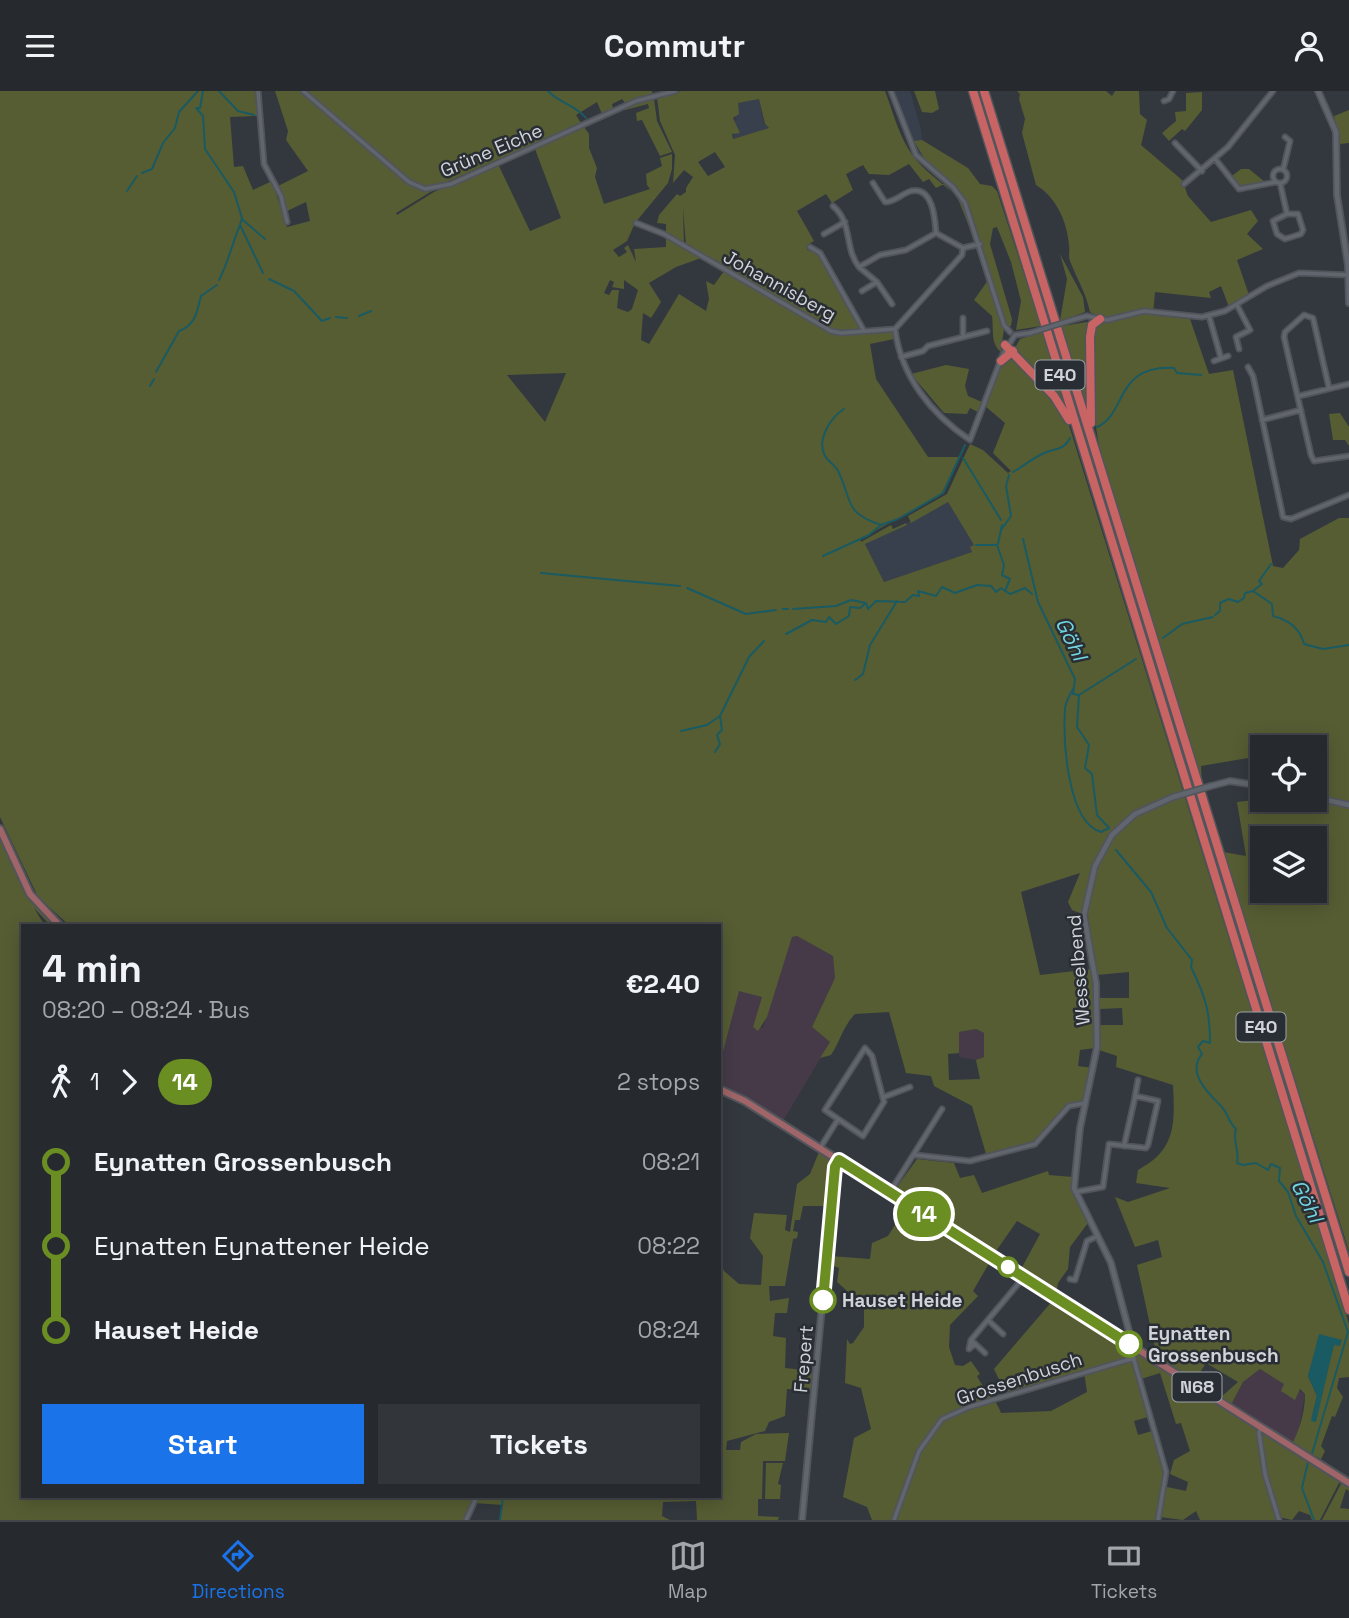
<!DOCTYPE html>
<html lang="en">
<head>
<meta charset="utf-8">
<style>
	:root { --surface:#262a2f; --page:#32363b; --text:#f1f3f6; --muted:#a4a7aa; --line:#42464b; --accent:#1a73e8 }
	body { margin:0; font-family:"Space Grotesk",sans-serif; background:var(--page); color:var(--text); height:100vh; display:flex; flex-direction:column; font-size:26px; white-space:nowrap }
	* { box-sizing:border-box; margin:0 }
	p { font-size:23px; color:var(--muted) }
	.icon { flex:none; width:38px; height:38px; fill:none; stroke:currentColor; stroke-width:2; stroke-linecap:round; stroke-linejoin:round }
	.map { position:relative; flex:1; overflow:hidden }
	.details { position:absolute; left:21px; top:833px; width:700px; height:574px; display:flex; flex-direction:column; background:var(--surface); border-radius:0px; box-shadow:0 4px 18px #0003,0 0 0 2px var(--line) }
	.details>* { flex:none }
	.badge { padding:0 14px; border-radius:23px; font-size:24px; line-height:46px }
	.controls { position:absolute; left:1250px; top:644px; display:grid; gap:14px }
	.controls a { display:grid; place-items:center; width:77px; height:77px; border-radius:0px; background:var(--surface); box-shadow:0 4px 18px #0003,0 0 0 2px var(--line); font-size:35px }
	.map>.badge { position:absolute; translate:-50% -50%; box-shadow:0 0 0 4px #fff }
	.legs { display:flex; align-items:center; gap:10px; height:77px; padding:0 21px; font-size:23px }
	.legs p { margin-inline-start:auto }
	.summary { display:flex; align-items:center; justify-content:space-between; height:119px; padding:0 21px }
	h1 { font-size:38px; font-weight:700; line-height:52px }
	.action { display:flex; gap:14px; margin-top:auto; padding:14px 21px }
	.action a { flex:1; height:80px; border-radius:0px; background:var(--accent); color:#fff; font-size:28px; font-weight:700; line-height:80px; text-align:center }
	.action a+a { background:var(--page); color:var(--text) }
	ul { padding:0 21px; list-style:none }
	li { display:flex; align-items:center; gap:24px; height:84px; font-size:26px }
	li i { display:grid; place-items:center; width:10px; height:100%; margin:0 9px; background:currentColor }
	li i::after { content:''; width:18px; height:18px; margin:-9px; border:5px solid; border-radius:50%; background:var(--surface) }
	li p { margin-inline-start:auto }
	li:first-child i { background:linear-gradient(#0000 50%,currentColor 0) }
	li:last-child i { background:linear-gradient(currentColor 50%,#0000 0) }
	header { display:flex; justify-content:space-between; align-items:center; height:91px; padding:0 21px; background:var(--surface); font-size:32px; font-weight:700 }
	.dock { display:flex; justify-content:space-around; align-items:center; height:98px; border-top:2px solid var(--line); background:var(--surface); font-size:19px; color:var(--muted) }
	.dock a { display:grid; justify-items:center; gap:4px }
	.dock .active { color:var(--accent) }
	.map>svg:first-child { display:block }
	.commercial { fill:#463a49 }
	.built { fill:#38404d }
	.green { fill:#565d33; fill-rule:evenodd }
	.water { fill:#1a5a62 }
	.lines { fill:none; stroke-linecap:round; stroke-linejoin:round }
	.stream { stroke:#1a5a62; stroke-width:2 }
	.minor-casing { stroke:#51555b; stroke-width:7 }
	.tertiary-casing { stroke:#51555b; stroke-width:8 }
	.primary-casing { stroke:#51555b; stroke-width:10 }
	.motorway-casing { stroke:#51555b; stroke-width:11 }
	.minor { stroke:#61666e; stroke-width:3.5 }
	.tertiary { stroke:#61666e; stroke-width:4.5 }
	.primary { stroke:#9f6568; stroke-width:6 }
	.motorway { stroke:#c86464; stroke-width:8 }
	.minor-bridge-casing { stroke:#51555b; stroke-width:7; stroke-linecap:butt }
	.tertiary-bridge-casing { stroke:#51555b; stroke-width:8; stroke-linecap:butt }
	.minor-bridge { stroke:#61666e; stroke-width:3.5 }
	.tertiary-bridge { stroke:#61666e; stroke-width:4.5 }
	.line-1-casing { stroke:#fff; stroke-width:16 }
	.line-1 { stroke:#6b8e23; stroke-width:10 }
	.stop-1-dot { fill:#fff; stroke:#6b8e23; stroke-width:3.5 }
	.labels { text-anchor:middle; stroke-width:5; stroke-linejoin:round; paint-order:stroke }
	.shield { fill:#292e35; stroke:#9ea2a7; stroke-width:2 }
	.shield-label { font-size:18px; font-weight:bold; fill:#d0d3d8 }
	.street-label { font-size:19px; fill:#d0d3d8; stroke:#292e35 }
	.stop-label { font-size:19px; font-weight:bold; fill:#d0d3d8; stroke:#292e35; text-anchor:start }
	.water-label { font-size:21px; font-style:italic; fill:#72d4e1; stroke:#292e35 }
</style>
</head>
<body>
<header><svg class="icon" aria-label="menu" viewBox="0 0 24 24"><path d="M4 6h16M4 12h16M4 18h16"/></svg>Commutr<svg class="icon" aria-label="person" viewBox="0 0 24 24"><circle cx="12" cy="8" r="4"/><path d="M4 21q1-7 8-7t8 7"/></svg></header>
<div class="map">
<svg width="1349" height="1429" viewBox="0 0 1349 1429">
	<rect width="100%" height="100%" fill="#33383f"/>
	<path class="commercial" d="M797,845L833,865L835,887L812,936L830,951L783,1030L719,995V976L739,899L762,906L753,936L763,937L792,846Z
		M976,938L984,942V966L976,969L959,966V941Z
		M1260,1278L1305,1303L1298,1343L1292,1353L1231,1314L1243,1291Z"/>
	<path class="built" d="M895,0H910L921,39L922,49L915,50L930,77L919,66L911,50Z
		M759,8L764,33L769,37L733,48L737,12Z
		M948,411L974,454L972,461L884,491L865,453Z"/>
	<path class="green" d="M0,0H261V6L257,7V25L230,26L234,76L243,75L253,99L272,90L287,136L310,130L306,111L287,120L278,95L308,80L286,49L288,40L275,0H300L410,94L420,99L432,100L396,122L397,124L434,101L498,73L530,140L561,127L535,58L584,36L589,43V57L597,77L595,86L604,113L650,98L647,94L646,83L662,75L660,67L672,63V78L668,92L635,132L627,150L613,159L619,166L627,161L624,157L628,154L636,171L634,158L666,156V133L657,132L659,124L677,103L680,105L686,101V97L693,86L684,79L673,92L675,64L660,30L657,6L681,0H885C893,21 899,46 913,65C934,93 972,104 973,145L958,108L944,93L936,97L929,88L923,91L909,73L889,84L869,83L863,74L846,83L853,99L832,112L826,103L797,120L814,150L807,154V159L817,161L861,234L858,239H831L718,173L717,169L714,171L686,154L683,116L684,157L701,167L676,176L649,192L661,211L651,227L643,222L641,249L649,253L679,203L706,220L709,208L706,190L714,194L724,180L830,241L843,243L894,238V248L870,253L876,288L928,366H960L941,404L860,448L861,451L891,434L893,438L906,432L907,434L865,453L884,491L972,461L970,456L974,454L948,411L911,432L908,425L947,403L970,353L983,359L1008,382L1011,380L993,362L1005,332L985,315L1001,275L1012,264L1052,306L1067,328L1349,1233V1286L1339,1287L1337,1297L1343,1306L1335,1326L1332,1325L1321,1355L1325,1360L1321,1368L1292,1353C1300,1338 1305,1320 1305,1303L1300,1298L1295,1309L1281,1300L1284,1293L1260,1278L1243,1291L1231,1314L1220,1307L1238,1291L1206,1272L1194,1291L1157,1266L1137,1174L1162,1166L1158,1149L1135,1156L1115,1106L1128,1111L1170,1097L1136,1092L1138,1079C1176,1059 1175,1033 1173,994L1116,976L1117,965L1099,959V934H1123L1122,917L1100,918V907H1129V881L1097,884L1088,825L1072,819L1068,811L1080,782L1021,801L1040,884L1092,878L1095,957L1080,959L1078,975L1093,977L1083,1014L1069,1016L1039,1050L986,1063L972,1015L934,995L931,985L906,982L889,921L855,923C842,937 841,949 831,964L820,967L830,951L812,936L835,887L833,865L797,845L792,846L767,926L758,940L753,936L762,906L739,900L719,976V835H70L38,806L0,726ZM759,8L765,33L769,37L733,48L732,43L740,42L733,27L739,23L738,12ZM715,61L725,76L708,85L698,71ZM610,189L614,191L612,196L624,198V189L638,199L632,218L628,221L617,217L619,199H612L609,204L604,202ZM566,282L545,331L507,284ZM976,938L984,942V966L976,969L980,988L949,989L948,963L959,962V941ZM1320,1244L1334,1254L1311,1329L1317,1305L1308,1285Z
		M305,0H652L653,4L626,13L622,8L612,13L613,18L602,23L597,11L576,24L581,32L435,96H422L409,89Z
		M914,0H935L939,18L932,22L922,21Z
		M975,0H982L1061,256V270L1053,255Z
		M1017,0H1106L1112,5L1115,0H1139L1140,23L1147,29L1141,54L1182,89L1188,105L1211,131L1251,119L1258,130L1247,143L1263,158L1237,169L1249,204L1229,216L1221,195L1209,201L1211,207L1155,201L1153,224L1190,228L1209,283L1233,279L1273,475L1283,477L1299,459L1300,448L1339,427H1349V1160L1223,761L1246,765L1237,711L1262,708L1314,709V656H1262V698L1255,696L1248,667L1201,675L1202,694L1099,355L1093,317L1092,239L1097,232L1096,224L1090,221C1086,202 1077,188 1070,170C1068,164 1070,159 1069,154C1067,130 1056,106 1036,94L1022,42L1025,28L1019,8L1020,3ZM1262,747H1314V800H1262Z
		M1202,1V19L1185,40L1182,38L1169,50L1162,42L1176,30L1175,21L1186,20V2Z
		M654,8L657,30L672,61L660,65L642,29L637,30L636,22L649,17L648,13L625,19L624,17Z
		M1349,19V52L1340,53L1334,25Z
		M922,49L968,77L980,93L992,95L997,100L1041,235L1016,239L1021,210L1011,171L997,136L993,137L990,153L1012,228L1011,235L1004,237L1001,261C990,252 994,238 992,225L974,209L991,185L969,114L950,90L930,77L914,50Z
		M1241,78H1249L1265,91L1241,96L1232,85Z
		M1060,163L1083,206L1085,221L1060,230L1062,235L1087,231L1086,315L1060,230L1067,188Z
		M1043,241L1065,313L1015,257L1020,248Z
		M946,274L969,278L965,295L968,305L982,311L978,321L970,317L967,323L944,322L911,283Z
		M1069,294L1079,315L1324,1118L1314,1098L1072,313Z
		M1340,322L1349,336V355L1345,349H1333L1329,323Z
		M0,743L32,811L57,835H51L34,817L45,835H23V1405H719V1166L724,1180L739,1193L761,1194L763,1165L750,1147L754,1122L787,1124L785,1139L790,1141L797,1093L810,1083L819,1061L833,1070L829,1115H803L800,1129H795L793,1140L798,1141L797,1147L793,1148L785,1195H769L770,1210L789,1207L787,1222H775L773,1245L786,1247L785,1277L814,1280L813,1299L787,1298L785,1325L769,1331L765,1340L727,1350L726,1359H740L741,1351L756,1343L789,1342L785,1370H763L762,1408H758V1425L779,1426L778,1429H697L696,1410L663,1411L662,1425L670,1429H500L503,1414L474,1412L465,1429H0Z
		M917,1068L954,1072L960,1087L974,1084L982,1102L1048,1080L1049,1084L1073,1086L1072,1099L1088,1132L1070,1156L1068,1178L1058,1192L1056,1203L1020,1180L1040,1143L1017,1130L994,1163L894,1100Z
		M906,1116L991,1169L973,1200L978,1205L950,1234L949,1256L955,1274L963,1275L971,1270L980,1283L977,1285C984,1300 996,1307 1001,1322L1051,1320L1087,1301L1084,1281L1005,1301L994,1278L1054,1208L1129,1255L1130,1265L1086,1280L1132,1270L1148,1326L1134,1330L1138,1344L1152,1340L1164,1384L1157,1429H872L867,1416L843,1406L854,1347L871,1338L861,1297L845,1292L847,1248L850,1253L853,1252L864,1236V1211L853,1207L846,1219L841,1215L846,1199L837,1191L839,1177L829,1173L830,1165L870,1168L872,1152L888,1145Z
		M1133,1259L1256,1337L1264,1390L1277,1429H1200L1196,1420L1183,1429L1160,1426L1167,1396L1186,1400L1188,1391L1170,1383L1174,1369L1190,1360L1181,1332L1176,1333L1160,1282L1141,1288Z
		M1261,1341L1340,1390L1320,1429H1312L1310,1424L1299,1420L1292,1429L1279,1426L1265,1377Z
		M766,1372H783L778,1393L781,1394L780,1408H765Z
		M1342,1391L1349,1396V1400L1346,1398L1340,1417L1349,1418V1429H1322Z"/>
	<path class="water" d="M1319,1243L1342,1249L1340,1255L1334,1254L1316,1331L1311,1330L1317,1305L1308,1285Z"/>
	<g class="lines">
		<path class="stream" d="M203,0L200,17H196L203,25L205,58L234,101L242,127L240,134L263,182
			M219,0L238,20L254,24
			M548,0C559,12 576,14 586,27
			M142,82L152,78L163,52L175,37L179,21L198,0
			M127,100L137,85
			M243,129L265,148
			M269,188L294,200L322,230L330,227
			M219,189C228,172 232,153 240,134
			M359,225L371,220
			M336,226L347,227
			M156,281L179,240C196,234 197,220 201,205L217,194
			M150,295L154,288
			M844,318C831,326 816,349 825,365C829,372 836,374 839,382C853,412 844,421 881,434L898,428
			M1097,336C1128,322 1114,274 1174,277L1177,282L1201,284
			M963,367L1001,429
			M1013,381C1023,375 1032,368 1042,363C1053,357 1064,360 1070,347
			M900,427L943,402L965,354
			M1001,439L1011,425L1006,395L1009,384
			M1023,448L1038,511L1075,588L1073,603L1079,604L1077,636L1089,654L1085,677L1092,683L1097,724L1109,737L1101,741C1067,731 1063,649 1065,618C1065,611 1070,604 1073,598
			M998,453L1002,434
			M976,454H997L1004,474L1002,484L1010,488L1005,500
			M823,465L869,444L881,434
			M541,482L680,495
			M687,497L746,523L776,519
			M1254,499L1262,493L1259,490L1271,473
			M783,518H788
			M793,518L836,515L851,509L866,512
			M1215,524L1220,520V512L1229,508L1238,511L1244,507L1245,502L1253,500L1272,513L1273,525C1289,529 1300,537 1304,553L1323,558L1349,554
			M786,543L812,529L826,531L829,526L836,533L849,525L850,516L860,517L866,512L868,518L876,510L905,511L913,504L919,505L918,500L936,505L942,496L955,502L977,494L991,495L996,501L1001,497L1010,503L1025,497L1032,503
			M1163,547L1182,533L1213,526
			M855,589L863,583L870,554L897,510
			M1079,604L1136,568
			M681,640L707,634L720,625L749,566L764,550
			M715,661L720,653L717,644L722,639L720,625
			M1116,759L1151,801L1167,837L1192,869L1191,876C1205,905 1210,919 1210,952L1203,950L1198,956L1202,963C1186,982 1209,1003 1221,1015C1228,1022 1228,1031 1236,1038C1232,1050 1240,1059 1237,1072L1243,1074L1256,1072L1268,1079L1271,1073L1280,1077L1279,1090L1288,1101L1296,1125L1323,1171L1348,1241L1311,1366
			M1308,1371L1302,1397L1314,1429
			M500,1429L503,1405"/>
		<defs>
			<path id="minor" d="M258,0L264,73L281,105L287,131
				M303,0L409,91L425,98L451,93L636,10L675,0
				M891,0L916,64L953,96L965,112L1004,234L1010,241
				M1164,10L1169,8L1173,0
				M1175,52L1202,80
				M1216,69L1239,98L1276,91
				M1273 85a7 7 0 1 1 14 0a7 7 0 1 1-14 0Z
				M1283,79L1290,50L1285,46
				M873,92L885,111C895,111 901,103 911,100C933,95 935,128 936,142L963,157
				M1280,92L1287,123L1273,130L1277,143L1285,148L1301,143L1303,139L1298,123H1287
				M1184,93L1228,56L1273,0
				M833,115C853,132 844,157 859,176L880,164L906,159L936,142
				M636,132L664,143L831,240L841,242L895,238C901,285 931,323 970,349L1003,263L1015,244
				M824,143L845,131
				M810,156L820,162L864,240
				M859,176L877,191L892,213
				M862,200L877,191
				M1237,214L1250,239L1236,246L1239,258
				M1209,225L1221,267
				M1072,229L1087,225L1107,229L1144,220L1202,226L1225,220L1267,195L1299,182L1349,184
				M895,238L962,164L963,157L980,153
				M1015,244L1030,242
				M963,246V227
				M901,266L923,260L928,255L987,240
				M1214,270L1228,265
				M1248,276L1253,285L1283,426L1291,428L1349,404
				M1329,297L1313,227L1304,224L1285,241L1284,246L1311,364L1314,370L1349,365
				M1299,305L1349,293
				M1262,329L1301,319
				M865,957L872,965L884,1011L863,1045L825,1019Z
				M884,1006L910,996
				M1124,1055L1135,1006
				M820,1057L837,1030
				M915,1064L970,1070L1035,1053L1069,1015L1085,1012
				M890,1101L942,1018
				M1075,1101L1103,1096L1109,1053L1146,1057L1148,1054L1158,1010L1135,1005L1138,989
				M1070,1188L1075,1189L1087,1150L1098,1145
				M989,1230L1003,1243
				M971,1249L969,1258L975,1253
				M1133,1256L1132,1262L1166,1381L1158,1429
				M985,1262L971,1249L1024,1186
				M1261,1336L1259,1342L1265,1383L1279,1429
				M466,1429L477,1405
				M894,1429L919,1360L942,1328L969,1316L1134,1267"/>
			<path id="tertiary" d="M1318,0L1336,41L1337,104L1348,174L1349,212
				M1211,695L1230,690L1262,695
				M1314,706L1349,714
				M1128,1252L1130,1244L1111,1172L1074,1097L1080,1037L1097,956L1096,892L1084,824L1095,775L1112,744L1135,723L1173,706
				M802,1429L835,1075L839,1069"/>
			<path id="primary" d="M0,738L30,803L60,835
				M719,998L745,1010L1349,1392"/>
			<path id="motorway" d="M973,0L1349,1219
				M984,0L1349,1181
				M1005,254L1054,305L1069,329
				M1001,270L1013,260
				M1091,332L1090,246L1092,234L1100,228"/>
		</defs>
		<use href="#minor" class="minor-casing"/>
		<use href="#tertiary" class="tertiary-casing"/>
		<use href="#primary" class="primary-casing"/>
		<use href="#motorway" class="motorway-casing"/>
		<use href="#minor" class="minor"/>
		<use href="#tertiary" class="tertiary"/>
		<use href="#primary" class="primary"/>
		<use href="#motorway" class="motorway"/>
		<defs>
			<path id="minor-bridge" d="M1030,242L1072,229"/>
			<path id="tertiary-bridge" d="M1173,706L1211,695"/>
		</defs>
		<use href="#minor-bridge" class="minor-bridge-casing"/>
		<use href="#tertiary-bridge" class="tertiary-bridge-casing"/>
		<use href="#minor-bridge" class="minor-bridge"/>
		<use href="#tertiary-bridge" class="tertiary-bridge"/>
	</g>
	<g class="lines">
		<defs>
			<path id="line-1" d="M823,1209L835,1076L839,1069L1129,1253"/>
		</defs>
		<use href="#line-1" class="line-1-casing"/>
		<use href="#line-1" class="line-1"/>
	</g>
	<g class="stop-1-dot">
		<circle cx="1008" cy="1176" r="9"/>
		<circle cx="823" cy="1209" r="12"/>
		<circle cx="1129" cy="1253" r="12"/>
	</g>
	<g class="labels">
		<g class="shield">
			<rect x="1035.5" y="269.5" width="49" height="29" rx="5"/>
			<rect x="1236.5" y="921.5" width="49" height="29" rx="5"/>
			<rect x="1172.5" y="1281.5" width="49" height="29" rx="5"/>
		</g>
		<g class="shield-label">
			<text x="1060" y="290">E40</text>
			<text x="1261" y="942">E40</text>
			<text x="1197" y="1302">N68</text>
		</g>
		<g class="street-label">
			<text transform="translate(491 59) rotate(-23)" y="7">Grüne Eiche</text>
			<text transform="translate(780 194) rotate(29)" y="7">Johannisberg</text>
			<text transform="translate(1078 879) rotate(-95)" y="7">Wesselbend</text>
			<text transform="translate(803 1268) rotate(-85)" y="7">Frepert</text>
			<text transform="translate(1019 1287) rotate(-18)" y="7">Grossenbusch</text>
		</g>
		<g class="stop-label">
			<text x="842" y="1216">Hauset Heide</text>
			<text x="1148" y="1249">Eynatten<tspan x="1148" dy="22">Grossenbusch</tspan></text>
		</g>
		<g class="water-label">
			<text transform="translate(1071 548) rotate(64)" y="7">Göhl</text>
			<text transform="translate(1307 1110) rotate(63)" y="7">Göhl</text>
		</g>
	</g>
</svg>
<div class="controls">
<a><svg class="icon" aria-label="locate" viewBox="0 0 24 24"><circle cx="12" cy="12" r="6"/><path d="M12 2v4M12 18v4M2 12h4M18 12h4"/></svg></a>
<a><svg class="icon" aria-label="layers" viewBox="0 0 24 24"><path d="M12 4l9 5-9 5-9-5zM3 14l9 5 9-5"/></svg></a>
</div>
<b class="badge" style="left:924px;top:1123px;background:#6b8e23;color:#fff">14</b>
<section class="details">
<div class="summary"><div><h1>4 min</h1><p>08:20 – 08:24 · Bus</p></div><b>€2.40</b></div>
<div class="legs"><svg class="icon" aria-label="walk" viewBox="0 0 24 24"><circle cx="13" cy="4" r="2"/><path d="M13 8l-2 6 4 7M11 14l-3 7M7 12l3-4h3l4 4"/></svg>1<svg class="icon" aria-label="forward" viewBox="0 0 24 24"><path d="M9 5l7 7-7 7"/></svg><b class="badge" style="background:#6b8e23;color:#fff">14</b><p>2 stops</p></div>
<ul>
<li><i style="color:#6b8e23"></i><b>Eynatten Grossenbusch</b><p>08:21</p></li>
<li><i style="color:#6b8e23"></i><span>Eynatten Eynattener Heide</span><p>08:22</p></li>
<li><i style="color:#6b8e23"></i><b>Hauset Heide</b><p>08:24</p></li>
</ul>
<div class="action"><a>Start</a><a>Tickets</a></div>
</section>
</div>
<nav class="dock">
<a class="active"><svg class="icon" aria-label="directions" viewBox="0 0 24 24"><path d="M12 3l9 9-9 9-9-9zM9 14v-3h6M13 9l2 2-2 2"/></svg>Directions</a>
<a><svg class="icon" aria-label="map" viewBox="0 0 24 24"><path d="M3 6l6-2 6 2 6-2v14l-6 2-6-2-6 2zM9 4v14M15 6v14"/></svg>Map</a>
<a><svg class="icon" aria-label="tickets" viewBox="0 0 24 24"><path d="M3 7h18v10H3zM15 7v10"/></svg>Tickets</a>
</nav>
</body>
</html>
